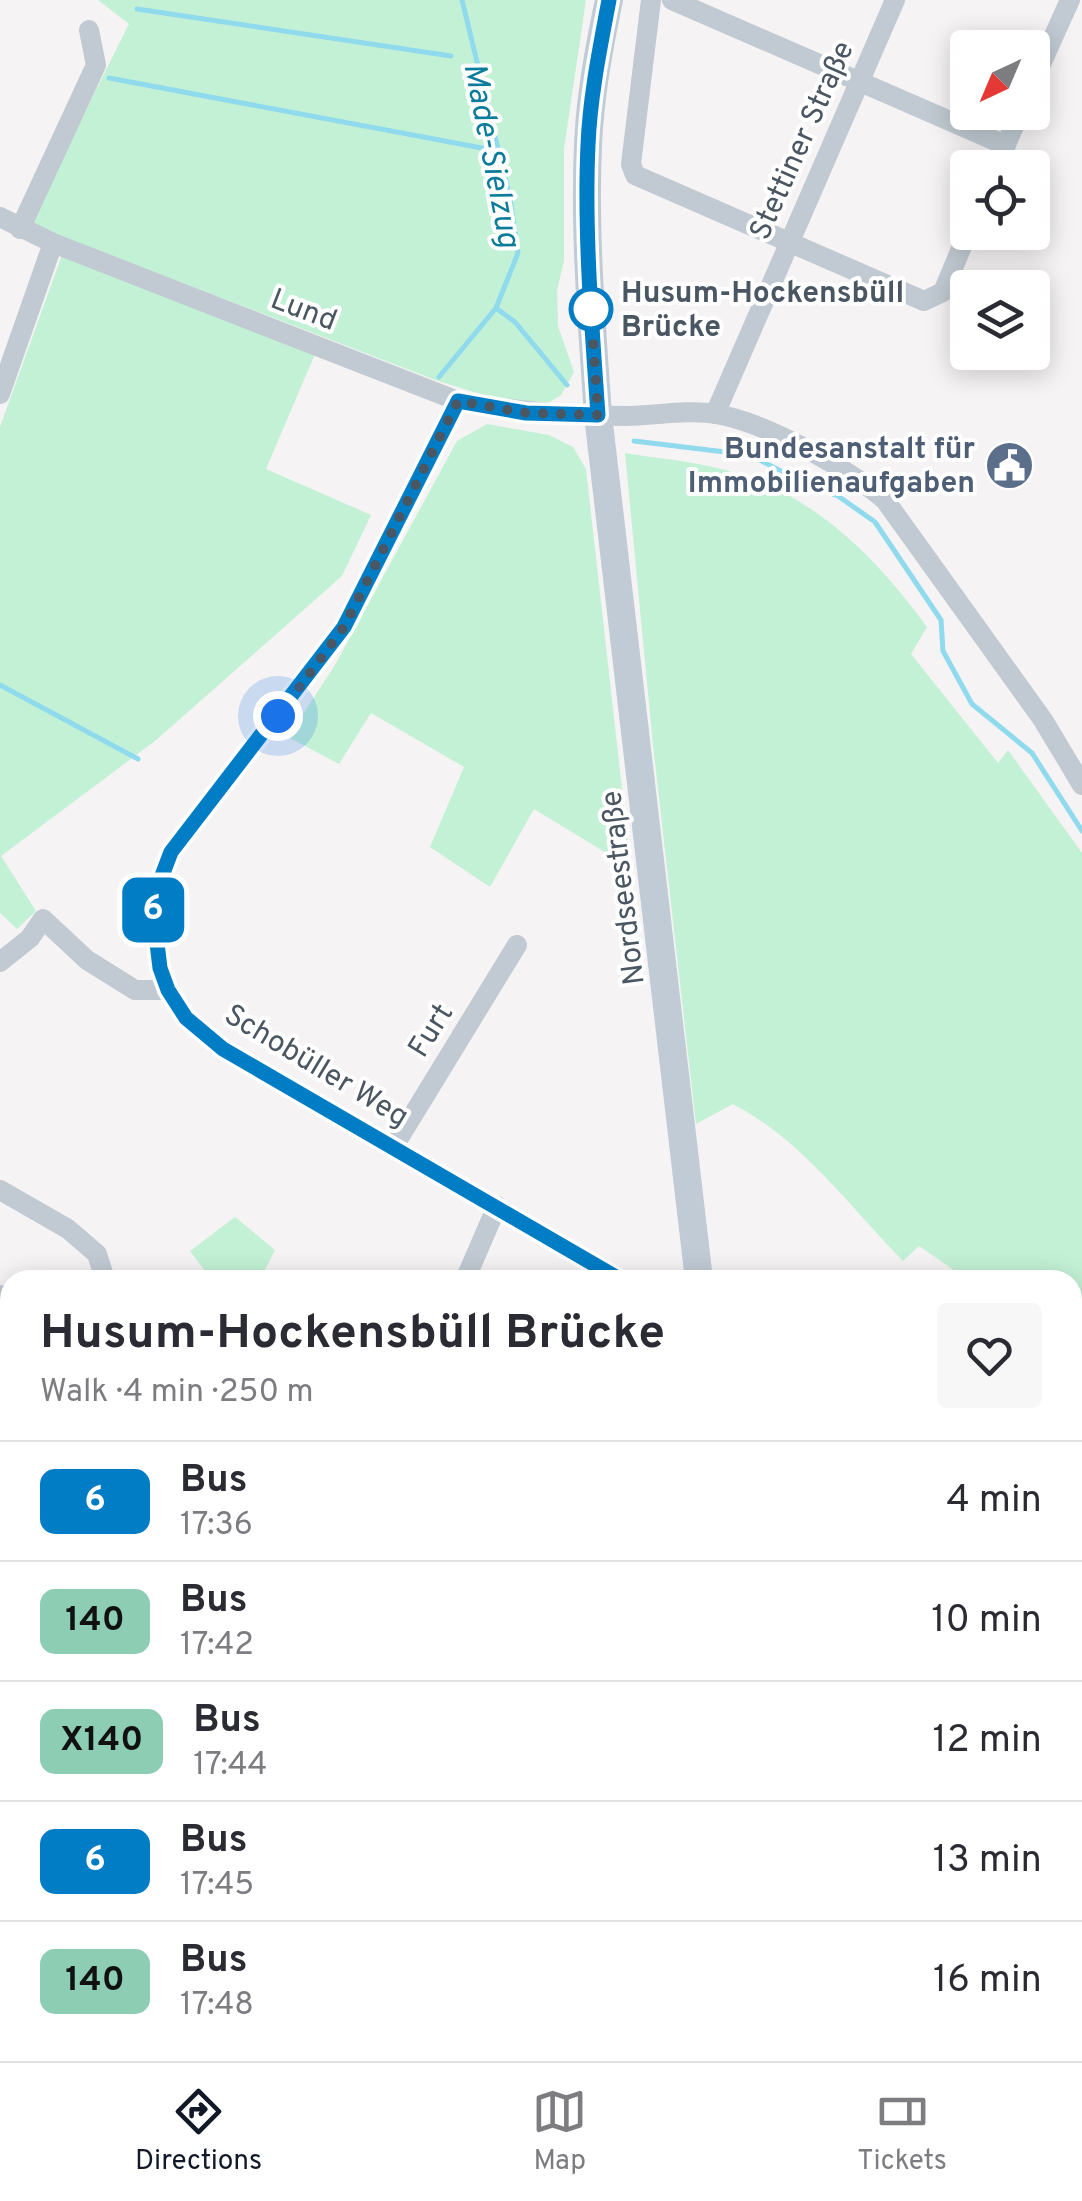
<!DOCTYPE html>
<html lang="en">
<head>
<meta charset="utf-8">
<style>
	:root { --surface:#fff; --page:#f7f7f7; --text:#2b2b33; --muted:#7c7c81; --line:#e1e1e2; --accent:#111827 }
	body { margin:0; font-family:Overpass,sans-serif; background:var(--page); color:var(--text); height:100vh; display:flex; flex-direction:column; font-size:38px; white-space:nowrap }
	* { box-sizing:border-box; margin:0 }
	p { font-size:32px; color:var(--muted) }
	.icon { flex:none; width:55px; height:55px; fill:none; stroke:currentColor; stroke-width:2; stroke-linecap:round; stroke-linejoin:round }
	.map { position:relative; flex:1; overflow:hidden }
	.details { position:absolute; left:0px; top:1270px; width:1082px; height:792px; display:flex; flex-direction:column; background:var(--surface); border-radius:30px 30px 0 0; box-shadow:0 5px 25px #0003 }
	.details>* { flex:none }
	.badge { padding:0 20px; border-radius:15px; font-size:35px; line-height:65px }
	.needle { width:65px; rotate:224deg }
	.tools { position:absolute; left:950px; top:30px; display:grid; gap:20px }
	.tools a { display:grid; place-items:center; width:100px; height:100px; border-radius:10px; background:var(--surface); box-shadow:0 5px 25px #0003; font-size:50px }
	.you { position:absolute; width:50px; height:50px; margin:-25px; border:8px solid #fff; border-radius:50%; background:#1a73e8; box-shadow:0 0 0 15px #1a73e833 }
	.map>.badge { position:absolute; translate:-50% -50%; box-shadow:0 0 0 5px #fff }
	.round { display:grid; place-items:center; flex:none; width:105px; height:105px; border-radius:10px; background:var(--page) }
	.headline { display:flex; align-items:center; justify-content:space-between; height:170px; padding:0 40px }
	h1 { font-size:48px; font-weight:700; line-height:75px }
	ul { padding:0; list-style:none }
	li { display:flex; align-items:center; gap:30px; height:120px; padding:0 40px; border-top:2px solid var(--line) }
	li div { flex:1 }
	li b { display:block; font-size:38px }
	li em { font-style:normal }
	li .badge { min-width:110px; font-weight:700; text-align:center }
	.tab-bar { display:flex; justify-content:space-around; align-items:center; height:140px; border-top:2px solid var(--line); background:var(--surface); font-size:28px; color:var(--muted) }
	.tab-bar a { display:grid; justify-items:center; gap:5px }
	.tab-bar .current { color:var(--accent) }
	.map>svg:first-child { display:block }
	.green { fill:#c3f1d5 }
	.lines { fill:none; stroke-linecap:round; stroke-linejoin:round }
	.stream { stroke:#90daee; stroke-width:5 }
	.minor { stroke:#c1cad2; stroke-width:20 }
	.secondary { stroke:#c1cbd6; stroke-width:28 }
	.line-casing { stroke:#fff; stroke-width:22 }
	.line { stroke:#007dc5; stroke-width:15 }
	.walk { stroke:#4a5661; stroke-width:10; stroke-dasharray:0 18 }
	.stop-dot { fill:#fff; stroke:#007dc5; stroke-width:5 }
	.labels { text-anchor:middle; stroke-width:8; stroke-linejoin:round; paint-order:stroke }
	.street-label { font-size:30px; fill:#4a5661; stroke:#fff }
	.stop-label { font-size:30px; font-weight:bold; fill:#4a5661; stroke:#fff; text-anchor:start }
	.service-label { font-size:30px; font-weight:bold; fill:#4e5e75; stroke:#fff; text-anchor:end }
	.water-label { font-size:32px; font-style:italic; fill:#0c7c9b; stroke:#fff }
</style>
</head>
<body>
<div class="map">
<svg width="1082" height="2061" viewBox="0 0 1082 2061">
	<rect width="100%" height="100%" fill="#f5f3f3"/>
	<path class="green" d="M98,0H586L564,149V260L557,291L558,326L574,372L561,395L548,403L513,404L438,381L29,224L129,24Z
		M62,255L315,354L266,469L371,515L342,576L155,741L1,856L36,911L17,929L0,913V427Z
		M487,424L549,435L573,447L586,469L631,868L534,809L490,887L430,847L464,767L371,713L339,764L288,737L335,665L457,441Z
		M625,453C662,459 702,462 739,474C819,499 879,561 927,627L911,654L998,763L1008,750L1082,853V1485L1072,1473V1280H968L919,1246L903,1261C849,1206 802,1140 733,1104L696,1124L653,745Z
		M235,1217L275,1250L260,1280H212L190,1251Z
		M1082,1710V2061H917L914,2053L1072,2052V1746Z
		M148,2052H873L876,2061H144Z"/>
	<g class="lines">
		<path class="stream" d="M137,9L451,56
			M109,78L482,148
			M496,308L515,322L567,385
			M439,377L496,308L518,253L510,198L462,0
			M634,441L750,455L808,485L838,496L875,522L941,620L943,651L972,704L1032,753L1082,831
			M0,685L138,759"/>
		<path class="minor" d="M651,0L631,164L635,175L924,301L943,292L968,232
			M672,0L1005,145
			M1032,84L1070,0
			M996,168L1020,112
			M0,217L53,243L458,401C514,411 568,416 625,416C654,416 687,409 716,414C765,422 847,468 885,500L1043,720L1082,785
			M20,229L96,65L89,30
			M0,394L53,243
			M458,401L343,627L171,852L152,903L160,968L168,990L186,1018L223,1049L621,1280
			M715,414L895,0
			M0,962L30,938L43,919L87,960L135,990H168
			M394,1146L517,945
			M0,1190L68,1229L97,1254L104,1276L100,1280
			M465,1280L497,1206
			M0,1295L10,1303
			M0,1533L10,1540
			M1072,1606L1079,1610
			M0,1809L10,1805
			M135,2061L139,2052"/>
		<path class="secondary" d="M609,0C599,48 590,96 588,145C584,233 592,327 598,415L699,1280
			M902,2052L905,2061"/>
	</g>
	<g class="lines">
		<defs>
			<path id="line" d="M609,0C600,48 590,96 588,145C584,232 592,328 598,415L526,413L458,401L344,627L171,852L152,902L160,968L168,990L186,1018L223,1049L621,1280"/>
		</defs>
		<use href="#line" class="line-casing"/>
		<use href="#line" class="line"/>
		<path class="walk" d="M278,716L344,627L458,401L526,413L598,415L591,309"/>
	</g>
	<defs>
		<symbol id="civic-disc" viewBox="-11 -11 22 22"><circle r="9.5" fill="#5c6f8a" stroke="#fff"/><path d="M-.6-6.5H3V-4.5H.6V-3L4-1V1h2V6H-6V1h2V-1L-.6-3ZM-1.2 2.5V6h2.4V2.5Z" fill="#fff"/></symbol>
	</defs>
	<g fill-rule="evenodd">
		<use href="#civic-disc" x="982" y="438" width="55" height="55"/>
	</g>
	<circle class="stop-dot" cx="591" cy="309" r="20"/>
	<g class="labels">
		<g class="street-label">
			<text transform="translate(801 140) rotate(-66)" y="10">Stettiner Straße</text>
			<text transform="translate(304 309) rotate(21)" y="10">Lund</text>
			<text transform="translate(622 888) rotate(-97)" y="10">Nordseestraße</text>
			<text transform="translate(430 1030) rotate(-58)" y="10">Furt</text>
			<text transform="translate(317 1065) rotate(31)" y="10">Schobüller Weg</text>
		</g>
		<g class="stop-label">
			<text x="621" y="302">Husum-Hockensbüll<tspan x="621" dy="34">Brücke</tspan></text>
		</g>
		<g class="service-label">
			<text x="975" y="458">Bundesanstalt für<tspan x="975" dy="34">Immobilienaufgaben</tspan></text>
		</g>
		<g class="water-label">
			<text transform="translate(493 155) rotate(79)" y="11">Made-Sielzug</text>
		</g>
	</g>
</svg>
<div class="tools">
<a><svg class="needle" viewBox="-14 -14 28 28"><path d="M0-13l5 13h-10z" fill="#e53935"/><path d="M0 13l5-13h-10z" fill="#7c7c81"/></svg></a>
<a><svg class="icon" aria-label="locate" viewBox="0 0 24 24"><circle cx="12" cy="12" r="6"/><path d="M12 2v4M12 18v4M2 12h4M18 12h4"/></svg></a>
<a><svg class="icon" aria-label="layers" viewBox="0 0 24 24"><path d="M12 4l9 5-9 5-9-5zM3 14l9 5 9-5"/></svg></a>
</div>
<div class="you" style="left:278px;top:716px"></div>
<b class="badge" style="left:153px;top:910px;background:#007dc5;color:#fff">6</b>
<section class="details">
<div class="headline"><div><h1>Husum-Hockensbüll Brücke</h1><p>Walk · 4 min · 250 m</p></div><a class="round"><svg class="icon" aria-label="heart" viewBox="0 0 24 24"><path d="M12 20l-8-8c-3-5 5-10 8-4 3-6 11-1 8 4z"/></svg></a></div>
<ul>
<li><span class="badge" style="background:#007dc5;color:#fff">6</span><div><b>Bus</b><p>17:36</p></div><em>4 min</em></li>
<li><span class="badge" style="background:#8ccdb4;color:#111">140</span><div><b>Bus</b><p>17:42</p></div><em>10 min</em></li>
<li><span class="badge" style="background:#8ccdb4;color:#111">X140</span><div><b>Bus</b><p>17:44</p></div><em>12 min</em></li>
<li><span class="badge" style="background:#007dc5;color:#fff">6</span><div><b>Bus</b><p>17:45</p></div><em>13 min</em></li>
<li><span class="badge" style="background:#8ccdb4;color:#111">140</span><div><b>Bus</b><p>17:48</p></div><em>16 min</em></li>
</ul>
</section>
</div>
<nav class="tab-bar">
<a class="current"><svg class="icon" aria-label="directions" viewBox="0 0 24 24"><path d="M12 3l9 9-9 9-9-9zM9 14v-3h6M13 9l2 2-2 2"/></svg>Directions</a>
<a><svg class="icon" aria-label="map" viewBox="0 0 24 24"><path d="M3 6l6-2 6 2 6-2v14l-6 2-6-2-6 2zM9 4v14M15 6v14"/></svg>Map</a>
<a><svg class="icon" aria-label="tickets" viewBox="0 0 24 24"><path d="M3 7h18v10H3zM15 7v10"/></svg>Tickets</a>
</nav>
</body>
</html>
